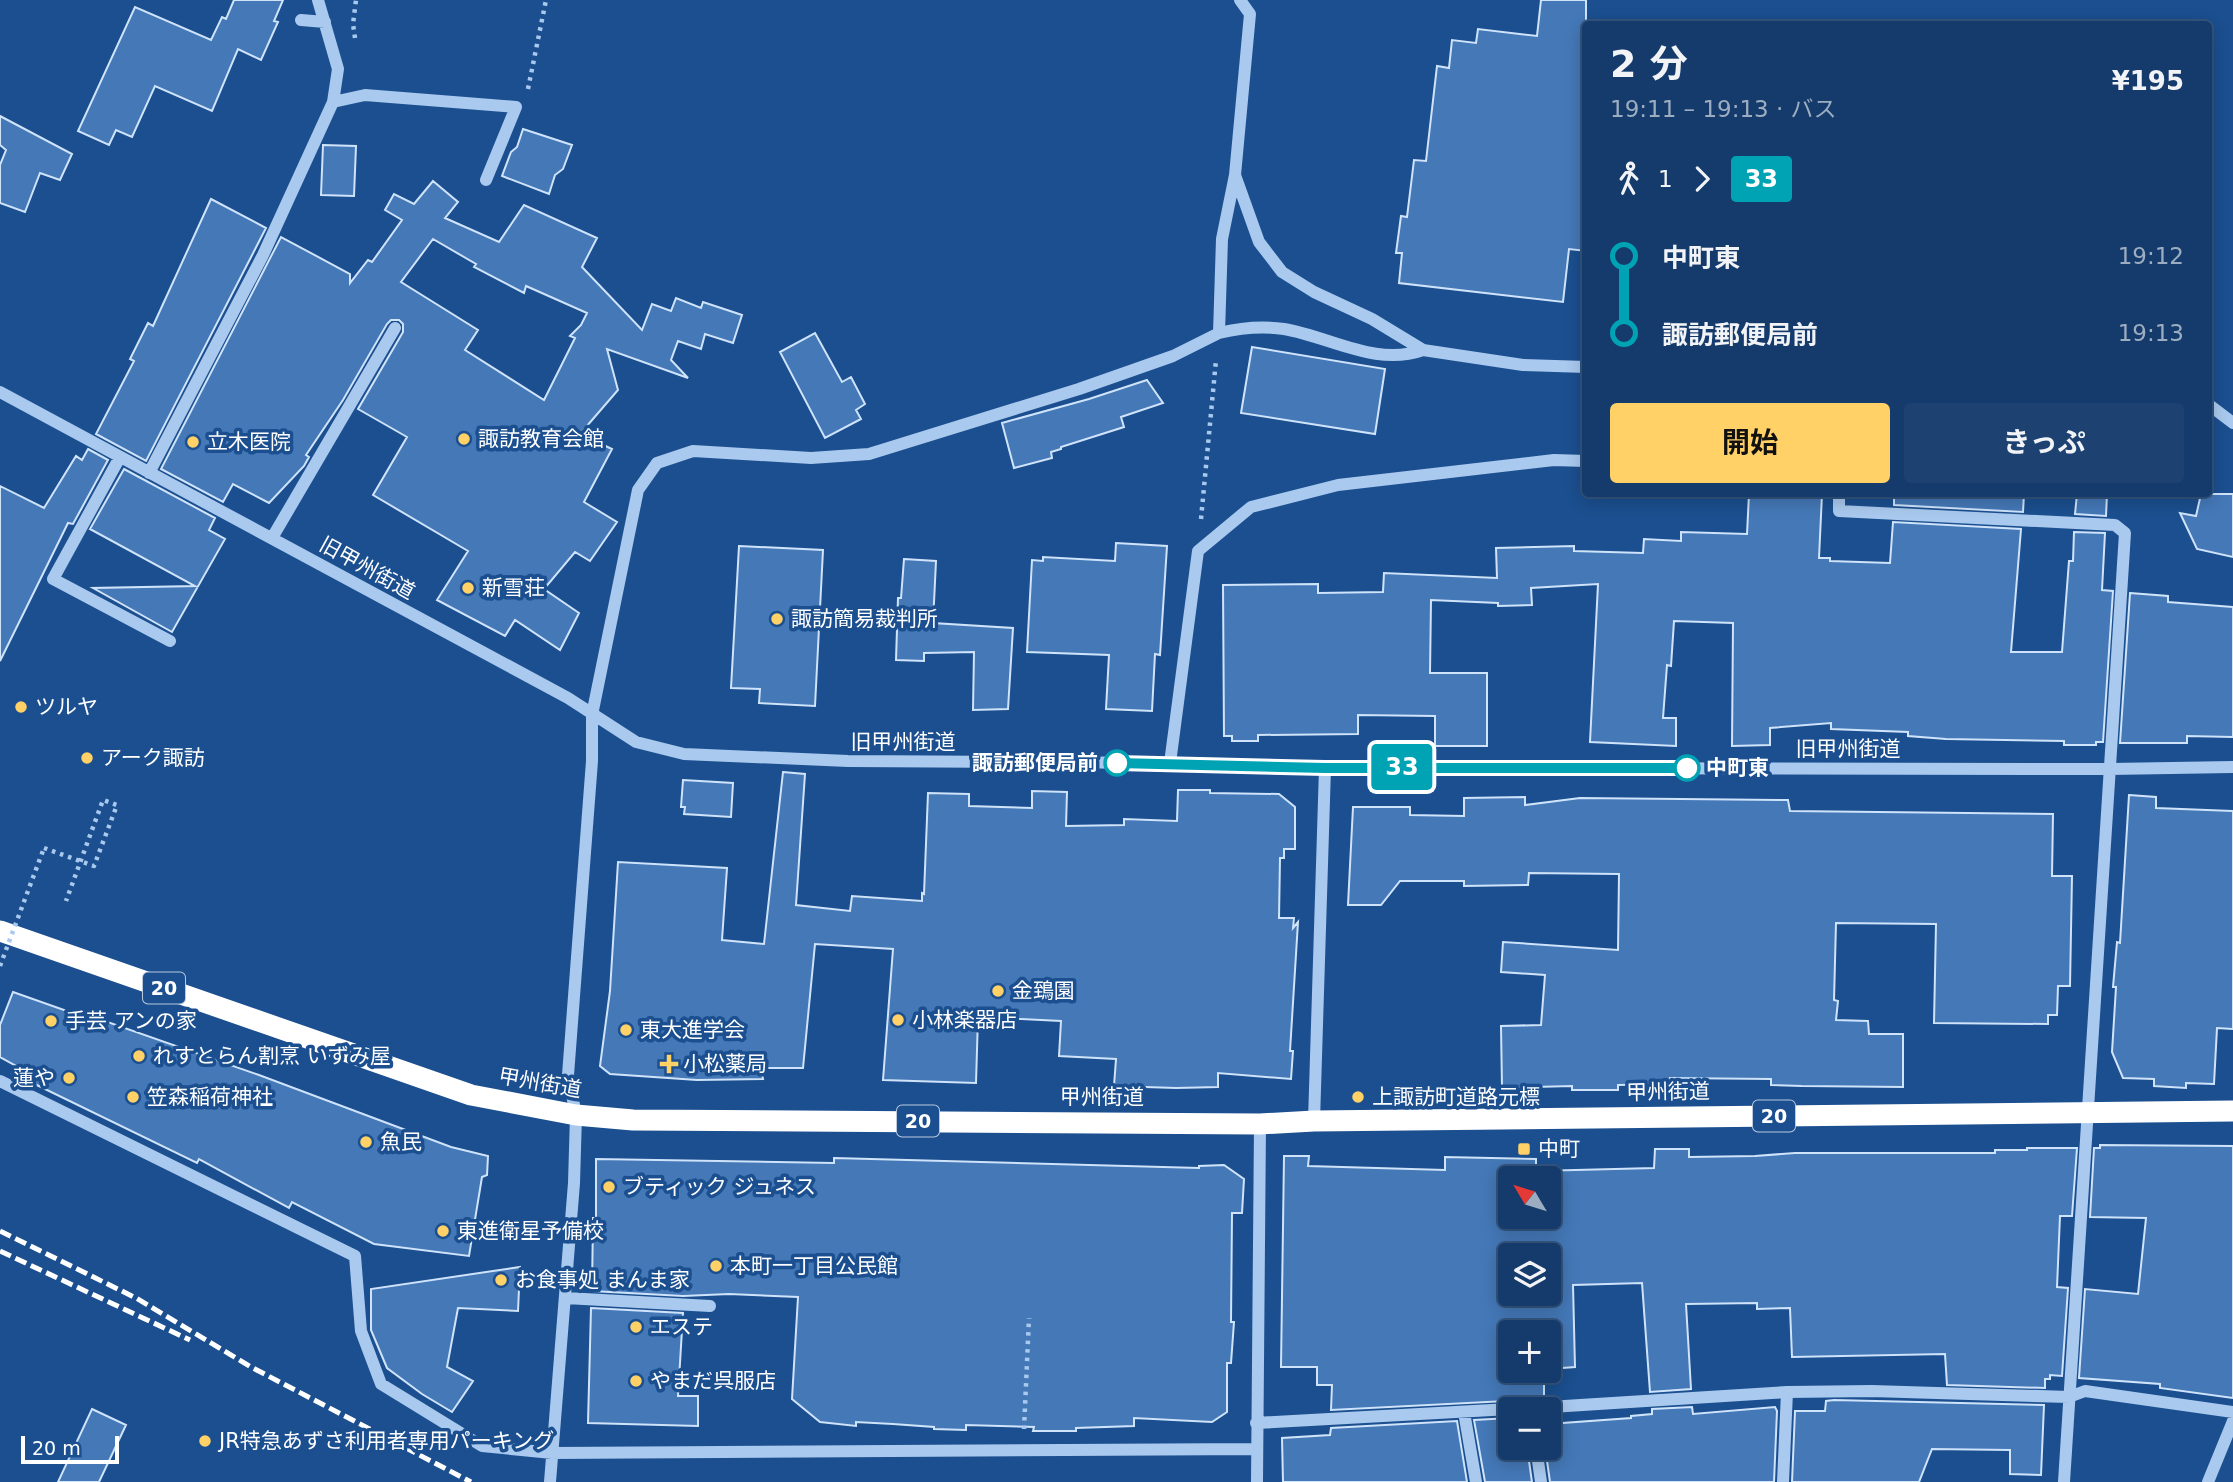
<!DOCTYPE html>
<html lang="ja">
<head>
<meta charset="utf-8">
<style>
	:root { --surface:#143b6b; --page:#1d4271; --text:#f1f3f6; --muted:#9dadc1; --line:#33557e; --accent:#ffd166 }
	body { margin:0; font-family:"DejaVu Sans","Noto Sans JP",sans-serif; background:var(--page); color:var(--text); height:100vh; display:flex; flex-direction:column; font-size:26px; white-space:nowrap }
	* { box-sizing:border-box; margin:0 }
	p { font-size:23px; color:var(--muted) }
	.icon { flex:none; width:38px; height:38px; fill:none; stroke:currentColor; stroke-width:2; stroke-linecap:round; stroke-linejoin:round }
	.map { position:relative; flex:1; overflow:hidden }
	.sheet { position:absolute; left:1582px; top:21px; width:630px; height:476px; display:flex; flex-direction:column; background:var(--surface); border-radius:7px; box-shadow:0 4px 18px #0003,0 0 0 2px var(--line) }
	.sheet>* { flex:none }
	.badge { padding:0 14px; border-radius:5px; font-size:24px; line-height:46px }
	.needle { width:46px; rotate:308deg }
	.fabs { position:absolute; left:1498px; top:1166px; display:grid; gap:14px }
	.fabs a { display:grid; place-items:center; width:63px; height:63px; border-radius:7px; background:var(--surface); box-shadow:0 4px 18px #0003,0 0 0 2px var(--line); font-size:35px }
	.scale { position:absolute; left:21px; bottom:18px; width:98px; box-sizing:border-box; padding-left:7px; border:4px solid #fff; border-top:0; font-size:19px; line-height:24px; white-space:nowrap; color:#fff; -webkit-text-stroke:5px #1b4f8f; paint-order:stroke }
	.map>.badge { position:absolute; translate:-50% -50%; box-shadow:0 0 0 4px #fff }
	.legs { display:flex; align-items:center; gap:10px; height:77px; padding:0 28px; font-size:23px }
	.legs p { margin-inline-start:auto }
	.overview { display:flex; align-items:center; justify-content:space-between; height:119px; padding:0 28px }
	h1 { font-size:38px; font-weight:700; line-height:52px }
	.cta { display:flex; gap:14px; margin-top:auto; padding:14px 28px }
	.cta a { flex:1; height:80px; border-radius:7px; background:var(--accent); color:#111; font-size:28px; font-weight:700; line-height:80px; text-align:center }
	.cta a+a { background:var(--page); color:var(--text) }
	ul { padding:0 28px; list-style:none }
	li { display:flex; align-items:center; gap:24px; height:77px; font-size:26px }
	li i { display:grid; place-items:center; width:10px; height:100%; margin:0 9px; background:currentColor }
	li i::after { content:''; width:18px; height:18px; margin:-9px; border:5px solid; border-radius:50%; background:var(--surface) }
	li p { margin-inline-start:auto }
	li:first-child i { background:linear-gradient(#0000 50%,currentColor 0) }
	li:last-child i { background:linear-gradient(currentColor 50%,#0000 0) }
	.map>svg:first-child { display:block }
	.building { fill:#4478b7; stroke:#cfe3fa; stroke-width:2; fill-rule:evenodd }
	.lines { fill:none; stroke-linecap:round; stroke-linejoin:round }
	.path { stroke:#a9c9ee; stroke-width:4.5; stroke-dasharray:3.5 5; stroke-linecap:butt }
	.minor { stroke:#a9c9ee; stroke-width:12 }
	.highway { stroke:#fff; stroke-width:21 }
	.rail { stroke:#fff; stroke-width:5; stroke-dasharray:12 5; stroke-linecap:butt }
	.path-bridge { stroke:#a9c9ee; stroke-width:4.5; stroke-dasharray:3.5 5; stroke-linecap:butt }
	.line-1-casing { stroke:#fff; stroke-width:16 }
	.line-1 { stroke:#00a3b4; stroke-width:10 }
	.poi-dot { fill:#ffd166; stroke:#1b4f8f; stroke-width:2.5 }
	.stop-1-dot { fill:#fff; stroke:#00a3b4; stroke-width:3.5 }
	.labels { text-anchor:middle; stroke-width:7; stroke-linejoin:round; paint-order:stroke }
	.shield { fill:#1b4f8f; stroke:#bbcadd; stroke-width:2 }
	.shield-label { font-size:19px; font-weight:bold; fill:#fff }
	.poi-label { font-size:21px; fill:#fff; stroke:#1b4f8f; text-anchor:start }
	.street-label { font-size:21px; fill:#fff; stroke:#1b4f8f }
	.stop-label { font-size:21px; font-weight:bold; fill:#fff; stroke:#1b4f8f; text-anchor:end }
</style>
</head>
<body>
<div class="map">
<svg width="2233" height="1482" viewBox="0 0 2233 1482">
	<rect width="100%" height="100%" fill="#1b4f8f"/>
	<path class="building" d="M234,0H283L274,21L278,22L261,60L238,49L212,111L155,86L132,137L116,130L109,145L78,131L135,7L211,40L222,17L226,19Z
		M1541,0H1586V251L1569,249L1563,302L1399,283L1402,253H1396L1401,216L1407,217L1414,160L1426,161L1437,66L1449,68L1452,40L1476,43L1478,29L1537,36Z
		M0,116L72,154L60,180L40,173L25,212L0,203V165L6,150L0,145Z
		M523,129L572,145L563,169L555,175L549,194L502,176L511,152L517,147Z
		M323,145L356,146L354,196L321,195Z
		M433,181L458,202L445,218L499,242L524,205L597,238L582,267L642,330L652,304L671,311L676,298L701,308L703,302L742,315L733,343L705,334L701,349L678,341L671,360L688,378L607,349L618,390L580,434L612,449L584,502L617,522L590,561L575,552L544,589L579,613L560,650L515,620L505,636L437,600L468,551L373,495L407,437L358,409L403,332V324L399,320H391L387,324L343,400L306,455L309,457L304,466L269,503L233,484L223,502L161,469L281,237L350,274V283L368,260L372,262L402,220L385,210L394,194L414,204ZM433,239L476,264L474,267L524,293L526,286L587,313L581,325L570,336L575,338L544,400L465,350L478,330L401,282Z
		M211,199L266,228L146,461L96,434L134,361L130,359L148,323L153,326Z
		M815,333L842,382L851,377L865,404L856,410L861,419L825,438L780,352Z
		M1252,347L1385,369L1375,434L1241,413Z
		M1147,380L1163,403L1121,417L1124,427L1061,447V449L1051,452L1052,458L1014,468L1002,423L1089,399Z
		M88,449L108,460L73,524L68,523L0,661V486L44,508L76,456L82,460Z
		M124,469L215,518L209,530L225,539L172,632L93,588L195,586L90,529Z
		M1749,494H1822L1819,558H1830V561L1890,563L1893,522L2021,529L2011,652H2062L2069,561H2073L2074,532L2105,533L2102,590L2113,591L2103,742H2096V745H2064V741L1946,739L1908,736V732L1831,729V723L1770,728V745L1732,746L1733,623L1674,621L1671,666L1667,665L1663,718H1676V746L1590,742L1598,584L1531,588L1532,605L1498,606V603L1431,600L1430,673H1487V746H1435V716L1358,715V734L1258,735V741H1232V736H1224L1223,585L1318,584V593L1383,592L1384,573L1497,578L1496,548L1574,546V551L1643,553L1644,539L1681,541V532L1747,534Z
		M1894,494H2024L2023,512L1894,505Z
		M2077,494H2107L2106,516L2075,514Z
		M2201,494H2233V557L2197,549L2180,513L2196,516Z
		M1116,543L1167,546L1160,655L1155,654L1152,711L1106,709L1109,655L1027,652L1032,560L1043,561V557L1115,561Z
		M739,546L823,550L815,706L759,703L760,689L731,688Z
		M904,559L936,561L933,623L1013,628L1008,709L973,710L974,652L924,653V661L896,660L898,598H901Z
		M2130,593L2168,596V602L2233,607V737L2187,736V743H2120Z
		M783,772L805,774L796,905L850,911L852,896L922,901V893L924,894L928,793L969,794V806L1032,808V791L1067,792L1066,826L1124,825V819L1177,821L1178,790H1210V793L1279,794L1295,807V849H1284V858H1280L1279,918H1294L1293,928L1298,922L1290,1051H1293L1291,1079L1218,1073V1087L1176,1088L1114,1086L1116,1059L1059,1056L1061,1021L978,1017L976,1083L883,1080L893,949L815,944L803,1068H761L763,1079L697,1080L610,1074L600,1066L610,991L618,862L727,868L722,940L764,944Z
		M683,780L733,783L731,817L684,814L685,807H681Z
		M2129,795L2156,797V808L2233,811V1029L2217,1028L2214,1084L2186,1083V1088L2154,1086V1079L2123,1078L2112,1052L2116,987H2113L2117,942L2120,943Z
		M1525,797V805L1580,798L1788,800L1790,811L2053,814L2052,876H2072L2070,986H2058L2057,1015H2048V1024L1934,1023L1936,924L1836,923L1834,1000L1838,1001L1836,1020L1868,1021L1869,1034H1903V1087L1802,1086L1771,1085V1079L1670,1078V1084L1618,1085V1090H1572V1086L1502,1088L1501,1026L1541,1025L1545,975L1501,972L1503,942L1618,950L1619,874L1529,873L1528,885L1464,886V881H1400L1381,905H1348L1353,807H1410V815L1464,816V798Z
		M13,992L78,1015L79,1012L259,1075L451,1147L488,1156L487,1175L482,1177L469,1256L374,1244L292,1202L289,1208L199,1159L197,1163L12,1073L16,1066L0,1057V1025Z
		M2100,1145L2233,1146V1398L2160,1388V1384L2079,1378L2085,1289L2138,1294L2146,1218L2090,1217L2094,1148H2100Z
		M2027,1148H2077L2072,1216H2060L2057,1287L2068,1288L2062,1376L2050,1375V1379H2045V1388L1947,1385L1945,1354L1792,1357L1790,1308L1757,1309V1303L1686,1304L1691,1389L1650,1392L1642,1283L1573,1285L1575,1367L1549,1369V1332H1510V1370H1544V1399L1331,1410L1332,1385H1317V1367H1281L1284,1156H1309L1308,1166L1445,1170V1157L1536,1159V1171L1654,1168L1655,1149H1689V1157L1755,1156L1795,1153H1995V1150H2027ZM1510,1178H1549V1216H1510ZM1510,1255H1549V1293H1510Z
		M834,1158L1199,1168V1166L1224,1165L1244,1179L1242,1213H1232L1231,1322H1234L1231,1363H1227V1412L1212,1422L1134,1418V1426L1076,1428V1431H1033L1034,1427L966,1425V1430L934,1429V1427L893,1424L856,1422V1426L820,1422L792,1399L798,1297L729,1294L683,1296L592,1291L593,1218H596V1159L834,1163Z
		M520,1267L518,1311L458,1308L447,1367L473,1381L452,1412L422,1394L387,1368L371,1330V1289Z
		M591,1308L683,1313L678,1396H698V1426L588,1423Z
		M1834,1400L2044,1405L2041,1475L2010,1474V1450L1932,1449L1919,1482H1792L1795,1411H1825L1826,1401Z
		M1692,1407L1693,1414L1775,1407L1777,1411L1774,1482H1550L1545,1447H1549V1424L1631,1418V1416L1652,1414V1409Z
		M92,1409L126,1425L99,1482H58Z
		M1510,1418V1447H1527L1532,1482H1485L1474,1420Z
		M1457,1421L1467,1482H1283L1282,1438L1330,1435L1331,1428Z"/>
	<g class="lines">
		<path class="path" d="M355,38L353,24L356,0
			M528,89L546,0
			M1201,519L1216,360
			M44,848L94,866L117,805L103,800L66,901
			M1024,1429L1029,1318"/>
		<path class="minor" d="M301,20L325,22
			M333,102L365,95L516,107L486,180
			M1235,175L1259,242L1282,272L1314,292L1372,319L1423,350L1523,365L1586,367
			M1219,333C1240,328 1262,326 1284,329C1331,337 1376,367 1423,350
			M0,392L568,698L636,742L684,754L848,761L1170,763L1325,768L2110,769L2233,767
			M2208,404L2233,423
			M120,457L53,579L170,641
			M149,473L263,255L333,102L338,69L318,0
			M1839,494V511L2115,525L2125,533L2064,1482
			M272,538L395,328
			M1170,763L1198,551L1251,507L1338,485L1554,460L1586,461
			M0,1081L355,1256L361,1331L381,1384L482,1446L552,1453L1257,1449
			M1314,1121L1325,768
			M566,1298L710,1306
			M1518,1409L1787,1392L1872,1391L2069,1397L2085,1391L2233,1412
			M1464,1412L1476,1482
			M1256,1423L1510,1409
			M1536,1447L1541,1482
			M550,1482L574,1183L576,1115L568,1075L592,761V715L638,490L657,463L693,451L811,458L869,454L1079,389L1173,356L1219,333L1222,239L1235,175L1250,14L1240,0
			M1257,1482L1260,1124
			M1783,1482L1787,1392
			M2208,1482L2233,1421"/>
		<path class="highway" d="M0,931L471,1095L576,1115L633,1120L1260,1124L1314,1121L2233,1111"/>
		<path class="rail" d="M0,1231L136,1298L251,1367L471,1482
			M0,1251L190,1340"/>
		<path class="path-bridge" d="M0,966L44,848"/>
	</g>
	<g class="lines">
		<defs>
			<path id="line-1" d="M1117,763L1325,768H1687"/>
		</defs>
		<use href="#line-1" class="line-1-casing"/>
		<use href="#line-1" class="line-1"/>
	</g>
	<g class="poi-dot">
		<circle cx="464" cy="439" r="7"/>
		<circle cx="193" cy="442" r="7"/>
		<circle cx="468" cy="588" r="7"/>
		<circle cx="777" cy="619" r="7"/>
		<circle cx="21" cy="707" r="7"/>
		<circle cx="87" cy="758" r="7"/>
		<circle cx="998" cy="991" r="7"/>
		<circle cx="898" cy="1020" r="7"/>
		<circle cx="51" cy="1021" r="7"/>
		<circle cx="626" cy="1030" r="7"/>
		<circle cx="139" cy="1056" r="7"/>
		<path d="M665.5 1053.5h7v7h7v7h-7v7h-7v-7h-7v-7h7z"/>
		<circle cx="69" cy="1078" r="7"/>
		<circle cx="133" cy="1097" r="7"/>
		<circle cx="1358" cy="1097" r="7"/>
		<circle cx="366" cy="1142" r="7"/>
		<rect x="1517" y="1142" width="14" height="14" rx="3.5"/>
		<circle cx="609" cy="1187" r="7"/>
		<circle cx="443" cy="1231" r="7"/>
		<circle cx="716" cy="1266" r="7"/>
		<circle cx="501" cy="1280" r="7"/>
		<circle cx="636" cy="1327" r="7"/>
		<circle cx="636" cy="1381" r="7"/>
		<circle cx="205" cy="1441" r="7"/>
	</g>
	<g class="stop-1-dot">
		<circle cx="1117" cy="763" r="12"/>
		<circle cx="1687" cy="768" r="12"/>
	</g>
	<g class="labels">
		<g class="shield">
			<rect x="143" y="972.5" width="42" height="31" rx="5"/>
			<rect x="1753" y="1100.5" width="42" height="31" rx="5"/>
			<rect x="897" y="1105.5" width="42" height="31" rx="5"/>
		</g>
		<g class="shield-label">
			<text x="164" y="995">20</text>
			<text x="1774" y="1123">20</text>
			<text x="918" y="1128">20</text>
		</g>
		<g class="poi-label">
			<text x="478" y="446">諏訪教育会館</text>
			<text x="207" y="449">立木医院</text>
			<text x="482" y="595">新雪荘</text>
			<text x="791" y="626">諏訪簡易裁判所</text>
			<text x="35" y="714">ツルヤ</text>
			<text x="101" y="765">アーク諏訪</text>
			<text x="1012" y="998">金鵄園</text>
			<text x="912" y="1027">小林楽器店</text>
			<text x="65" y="1028">手芸 アンの家</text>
			<text x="640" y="1037">東大進学会</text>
			<text x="153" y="1063">れすとらん割烹 いずみ屋</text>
			<text x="683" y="1071">小松薬局</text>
			<text x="55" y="1085" text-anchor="end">蓮や</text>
			<text x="147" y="1104">笠森稲荷神社</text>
			<text x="1372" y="1104">上諏訪町道路元標</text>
			<text x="380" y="1149">魚民</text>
			<text x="1538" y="1156">中町</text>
			<text x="623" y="1194">ブティック ジュネス</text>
			<text x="457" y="1238">東進衛星予備校</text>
			<text x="730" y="1273">本町一丁目公民館</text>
			<text x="515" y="1287">お食事処 まんま家</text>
			<text x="650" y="1334">エステ</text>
			<text x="650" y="1388">やまだ呉服店</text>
			<text x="219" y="1448">JR特急あずさ利用者専用パーキング</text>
		</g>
		<g class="street-label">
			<text transform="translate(367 568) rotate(29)" y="7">旧甲州街道</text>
			<text x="903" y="749">旧甲州街道</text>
			<text x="1848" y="756">旧甲州街道</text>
			<text transform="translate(540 1083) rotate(10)" y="7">甲州街道</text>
			<text transform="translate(1668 1092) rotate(-1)" y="7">甲州街道</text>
			<text x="1102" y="1104">甲州街道</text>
		</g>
		<g class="stop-label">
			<text x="1098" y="770">諏訪郵便局前</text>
			<text x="1706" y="775" text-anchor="start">中町東</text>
		</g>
	</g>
</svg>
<div class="fabs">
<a><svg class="needle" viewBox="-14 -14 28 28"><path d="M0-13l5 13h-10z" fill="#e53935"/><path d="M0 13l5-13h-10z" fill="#9dadc1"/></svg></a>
<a><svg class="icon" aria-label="layers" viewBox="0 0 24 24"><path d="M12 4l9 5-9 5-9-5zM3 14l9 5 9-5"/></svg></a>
<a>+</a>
<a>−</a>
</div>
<div class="scale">20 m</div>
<b class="badge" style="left:1402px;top:767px;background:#00a3b4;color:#fff">33</b>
<section class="sheet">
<div class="overview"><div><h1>2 分</h1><p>19:11 – 19:13 · バス</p></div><b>¥195</b></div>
<div class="legs"><svg class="icon" aria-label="walk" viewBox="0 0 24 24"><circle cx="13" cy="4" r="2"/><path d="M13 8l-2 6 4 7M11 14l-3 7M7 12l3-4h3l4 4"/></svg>1<svg class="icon" aria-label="forward" viewBox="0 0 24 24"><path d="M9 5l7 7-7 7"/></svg><b class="badge" style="background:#00a3b4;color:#fff">33</b></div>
<ul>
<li><i style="color:#00a3b4"></i><b>中町東</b><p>19:12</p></li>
<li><i style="color:#00a3b4"></i><b>諏訪郵便局前</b><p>19:13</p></li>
</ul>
<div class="cta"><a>開始</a><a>きっぷ</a></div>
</section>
</div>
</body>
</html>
